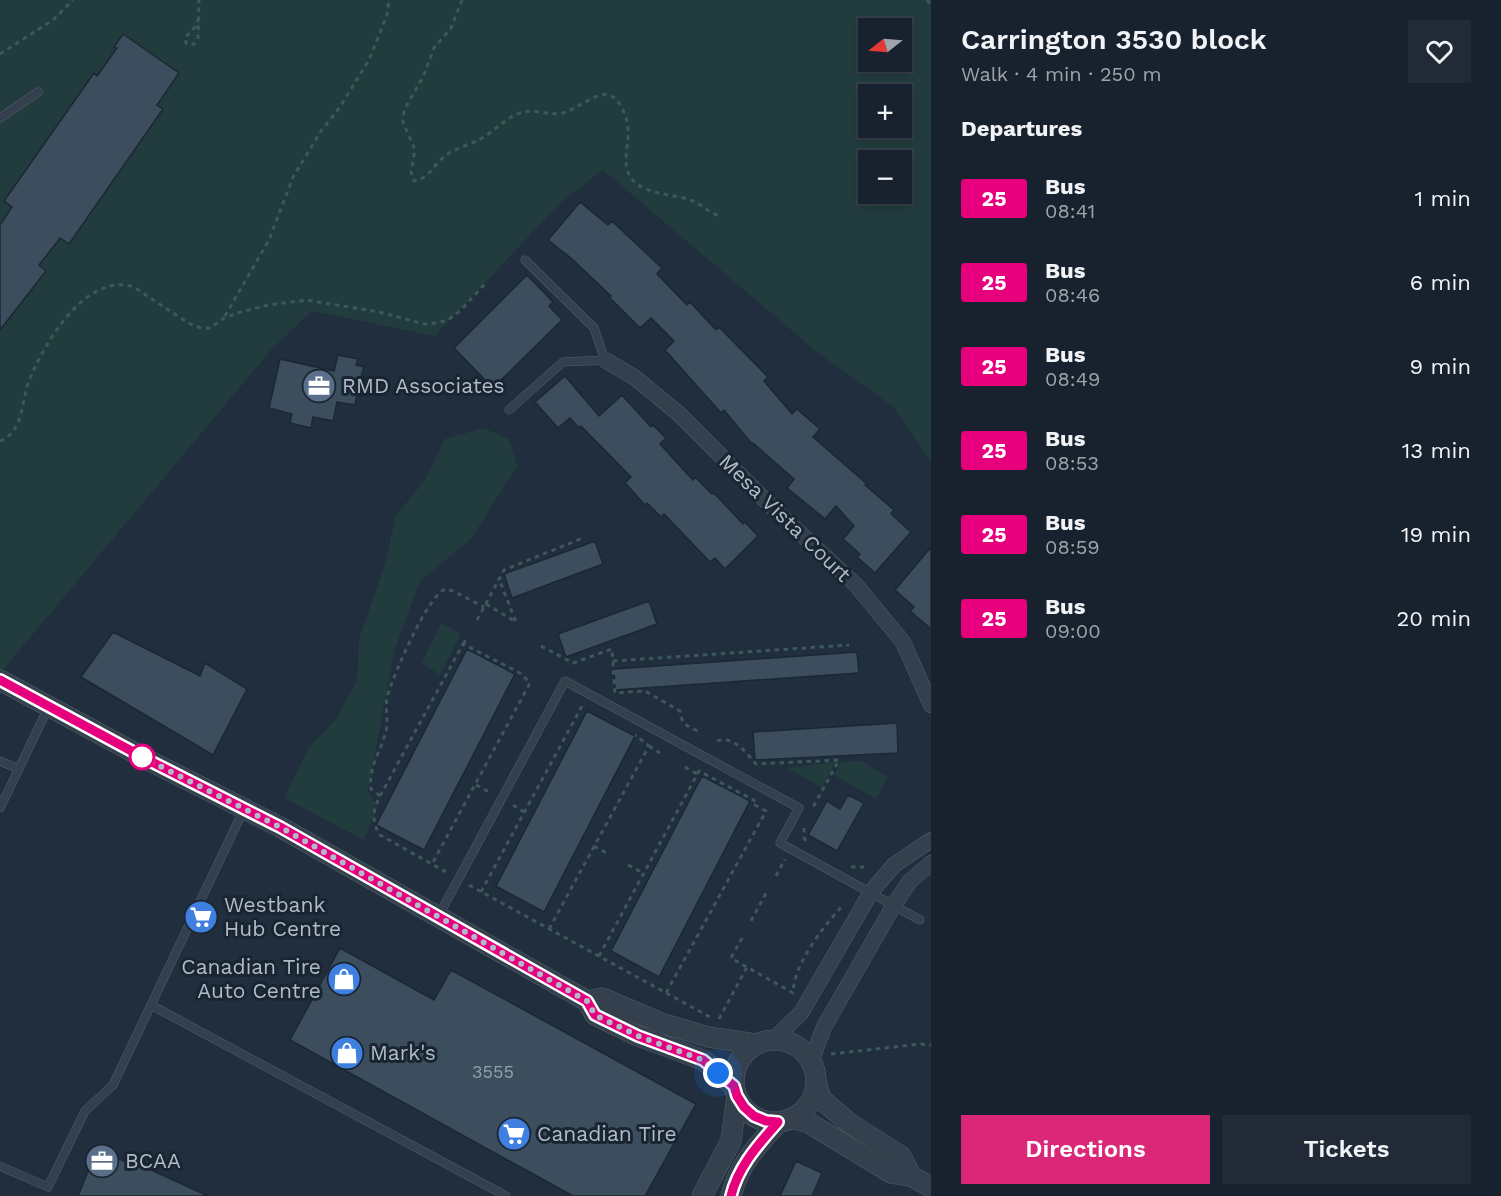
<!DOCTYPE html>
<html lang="en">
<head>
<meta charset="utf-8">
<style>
	:root { --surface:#18222e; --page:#212a36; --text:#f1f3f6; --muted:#9fa4aa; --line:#363f4a; --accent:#db2777 }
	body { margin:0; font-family:"Work Sans",sans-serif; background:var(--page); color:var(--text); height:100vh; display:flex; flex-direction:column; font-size:22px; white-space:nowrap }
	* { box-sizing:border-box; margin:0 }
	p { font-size:20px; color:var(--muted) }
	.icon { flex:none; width:33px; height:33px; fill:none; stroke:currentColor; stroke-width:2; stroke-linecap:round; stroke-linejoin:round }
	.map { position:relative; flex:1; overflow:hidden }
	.details { display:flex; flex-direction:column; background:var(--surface); width:570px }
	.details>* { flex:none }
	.badge { padding:0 12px; border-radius:4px; font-size:21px; line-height:39px }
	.needle { width:39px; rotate:253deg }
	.controls { position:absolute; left:858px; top:18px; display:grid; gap:12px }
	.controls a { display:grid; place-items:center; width:54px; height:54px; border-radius:0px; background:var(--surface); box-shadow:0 3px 9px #0003,0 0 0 2px var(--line); font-size:30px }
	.you { position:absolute; width:30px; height:30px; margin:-15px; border:4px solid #fff; border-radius:50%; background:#1a73e8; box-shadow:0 0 0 9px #1a73e833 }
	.map>.badge { position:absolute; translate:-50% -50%; box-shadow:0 0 0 3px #fff }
	h2 { padding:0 30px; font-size:22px; line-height:54px }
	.round { display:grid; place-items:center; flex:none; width:63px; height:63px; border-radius:0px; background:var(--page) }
	.overview { display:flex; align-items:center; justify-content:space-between; height:102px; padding:0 30px }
	h1 { font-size:28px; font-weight:600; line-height:45px }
	.primary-button { display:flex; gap:12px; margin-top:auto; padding:12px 30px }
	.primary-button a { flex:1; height:69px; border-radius:0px; background:var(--accent); color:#fff; font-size:24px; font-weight:600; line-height:69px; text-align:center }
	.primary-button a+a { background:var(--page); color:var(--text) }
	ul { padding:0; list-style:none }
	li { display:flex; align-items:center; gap:18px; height:84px; padding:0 30px }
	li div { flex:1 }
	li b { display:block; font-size:22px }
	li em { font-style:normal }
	li .badge { min-width:66px; font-weight:700; text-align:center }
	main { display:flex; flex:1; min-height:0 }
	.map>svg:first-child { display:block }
	.green { fill:#223c3e; fill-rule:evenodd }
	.building { fill:#3c4d5d; stroke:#1c2734; stroke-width:1.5 }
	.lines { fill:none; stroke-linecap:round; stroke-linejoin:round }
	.service-casing { stroke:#535e6b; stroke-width:9 }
	.minor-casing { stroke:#535e6b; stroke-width:16 }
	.tertiary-casing { stroke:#535e6b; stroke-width:21 }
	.path { stroke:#3d5858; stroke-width:3; stroke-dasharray:4.5 4.5; stroke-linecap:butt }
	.service { stroke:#34404d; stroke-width:8 }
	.minor { stroke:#34404d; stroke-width:15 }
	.tertiary { stroke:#34404d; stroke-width:20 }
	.line-casing { stroke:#fff; stroke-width:14 }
	.line { stroke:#e6007e; stroke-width:9 }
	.walk { stroke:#b0bbc9; stroke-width:6; stroke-dasharray:0 10.8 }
	.stop-dot { fill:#fff; stroke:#e6007e; stroke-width:3 }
	.labels { text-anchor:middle; stroke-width:6; stroke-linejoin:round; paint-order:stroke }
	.number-label { font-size:18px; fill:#93a0ae }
	.poi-label { font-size:21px; fill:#b0bbc9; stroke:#1a2532; text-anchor:start }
	.street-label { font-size:21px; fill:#b0bbc9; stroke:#1a2532 }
</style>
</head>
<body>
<main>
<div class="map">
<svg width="931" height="1196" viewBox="0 0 931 1196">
	<rect width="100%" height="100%" fill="#202e3d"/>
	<path class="green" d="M0,0H931V462L894,407L817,352L603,170L562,201L435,336L312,311L271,350L2,671L0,669ZM868,28H902V62H868ZM868,94H902V128H868ZM868,160H902V194H868Z
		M483,428L509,439L517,466L471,539L420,581L395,649L368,790L377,807L364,840L284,798L309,748L337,718L357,680L359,639L384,567L396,516L426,478L445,439Z
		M441,623L461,634L440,675L422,663Z
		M861,761L888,777L876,799L834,775L841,762Z
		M835,762L822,788L787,768Z"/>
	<path class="building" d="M123,34L179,73L157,105L163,109L69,244L60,238L58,241L39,265L46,271L0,330V225L12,207L4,201L94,73L97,76L117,48L114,47Z
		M580,202L608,225L612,221L662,268L657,274L687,305L690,302L716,330L719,327L768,377L764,381L792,414L797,409L820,429L813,437L867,484L865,485L894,510L891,514L911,532L875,573L857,557L860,554L843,539L854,526L836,506L825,519L787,488L794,479L753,443L752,444L724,410L721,413L665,350L674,341L651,318L640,328L609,297L611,296L572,259L548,240Z
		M527,275L553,302L549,306L562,320L493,388L454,348Z
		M338,355L358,359L356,365L364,367L361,377L365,378L362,396L357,395L355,405L337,402L333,421L313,417L311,428L290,423L292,414L269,408L280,359L334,371Z
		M565,376L599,416L622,395L651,427L653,425L666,438L660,444L693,480L695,477L712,494L714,493L743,524L745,522L758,536L725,569L715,558L710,562L664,514L661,517L647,503L645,505L625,483L631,477L581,426L579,428L570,418L558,428L535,402Z
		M595,541L603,564L512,598L504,574Z
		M931,547V629L910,611L914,607L895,590Z
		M649,601L657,624L566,657L558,634Z
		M113,632L200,676L205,663L247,689L213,755L81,677Z
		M467,649L515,674L424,850L376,825Z
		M857,652L859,673L615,690L614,669Z
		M587,711L635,736L544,912L496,886Z
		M897,723L898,753L755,760L753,732Z
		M702,776L750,801L659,977L611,951Z
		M848,795L864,803L837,851L808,835L827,801L840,809Z
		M340,948L434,1000L451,970L696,1104L645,1196H573L290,1040Z
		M97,1149L126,1162L127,1159L208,1196H78Z
		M796,1161L822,1173L812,1196H780Z"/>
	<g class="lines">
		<defs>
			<path id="service" d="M0,118L38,92
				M509,410L563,362L605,360L594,328L525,260
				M0,761L19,769
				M0,808L48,708
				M439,915L565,681L799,808L780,843L920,920
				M151,1005L506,1196
				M0,1166L48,1187L85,1111L113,1085L244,809"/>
			<path id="minor" d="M605,360L634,377L679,414L775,510L856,585L903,642L931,705
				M774,1039L801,1013L871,892L894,865L931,840
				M811,1062L824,1027L894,905L910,881L931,863"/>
			<path id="tertiary" d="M0,680L150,761L280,827L587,1001L595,1015L638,1036L703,1060L734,1086
				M587,1001L602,998L661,1023L708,1037L756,1044
				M734 1081a41 41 0 1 1 82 0a41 41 0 1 1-82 0Z
				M816,1082L821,1099L849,1123L901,1156L911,1176
				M791,1118L809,1123L891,1173L911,1176L931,1187
				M702,1196L731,1141L737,1096
				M731,1196C738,1166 758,1144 779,1122"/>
		</defs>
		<use href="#service" class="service-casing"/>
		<use href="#minor" class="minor-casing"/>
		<use href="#tertiary" class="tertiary-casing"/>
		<path class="path" d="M462,0L451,28L434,48L423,77L404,110L403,122L415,150L411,172L414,181C429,179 434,164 445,156C456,147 471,145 482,138C494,131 504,120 517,114C533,106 550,118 566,112C590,103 610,76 625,115C633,134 623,151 627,169C633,195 671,193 690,200C700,203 707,212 718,215
			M927,0L931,5
			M199,18L195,27L185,38L186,43L189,45L194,44L198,39L199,0
			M0,54L53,20L73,0
			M225,316L269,240L293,177L321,131L340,107L369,60L387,15L389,0
			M0,441C24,432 21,401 29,381C43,345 86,271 134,287L188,323L201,328H210L224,318L237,313L268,305L307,300L379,312L424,324L436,323L448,320L460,311L486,283
			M486,604L516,622L499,579
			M477,620L504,570L583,538
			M463,644L467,638
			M541,646L573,663L612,649L615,693L645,691L680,711C681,723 687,727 698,731
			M613,661L849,645
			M717,741C734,735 746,753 756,764L839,760L812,809
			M649,746L660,753
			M685,767L697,774
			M476,785L491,793
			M380,796L463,644L520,673L530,683L432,864
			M513,805L524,812
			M804,828V838L808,844
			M594,846L610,855
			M628,865L643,873
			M851,867H864
			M446,872L380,835C371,821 373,810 380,796L371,789C368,768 381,751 386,731C389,719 384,707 388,694C395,672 426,599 445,589L453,591L484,607
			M776,876L785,859
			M469,885L710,1017
			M481,892L582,706L584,707
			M751,921L766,893
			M549,929L649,746L635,735
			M742,938L731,958L793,993C794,963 824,926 844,904
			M599,956L699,771L757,802L755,805L766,811L666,993
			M719,1019L747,967
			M831,1054L921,1044L931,1045"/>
		<use href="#service" class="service"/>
		<use href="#minor" class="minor"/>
		<use href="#tertiary" class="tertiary"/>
	</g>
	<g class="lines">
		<defs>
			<path id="line" d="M0,680L150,761L280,827L587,1001L595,1015L638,1036L703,1060L734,1086L737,1096L744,1107L754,1116L766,1121L778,1122C759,1144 738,1166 731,1196"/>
		</defs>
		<use href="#line" class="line-casing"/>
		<use href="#line" class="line"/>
		<path class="walk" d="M142,757L280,827L587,1001L595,1015L638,1036L703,1060L718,1073"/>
	</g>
	<defs>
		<symbol id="office-disc" viewBox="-11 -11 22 22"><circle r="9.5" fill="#5c6f8a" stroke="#1a2532"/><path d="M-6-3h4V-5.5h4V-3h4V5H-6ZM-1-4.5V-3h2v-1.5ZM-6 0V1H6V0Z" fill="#fff"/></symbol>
		<symbol id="supermarket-disc" viewBox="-11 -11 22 22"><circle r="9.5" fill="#3f7fe0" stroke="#1a2532"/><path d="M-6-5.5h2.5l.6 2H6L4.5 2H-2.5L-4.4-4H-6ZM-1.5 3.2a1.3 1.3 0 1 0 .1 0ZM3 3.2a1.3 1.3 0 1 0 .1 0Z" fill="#fff"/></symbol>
		<symbol id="shop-disc" viewBox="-11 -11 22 22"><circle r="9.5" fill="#3f7fe0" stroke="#1a2532"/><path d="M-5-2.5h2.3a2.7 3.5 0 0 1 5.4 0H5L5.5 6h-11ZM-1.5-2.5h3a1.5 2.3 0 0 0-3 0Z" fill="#fff"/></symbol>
	</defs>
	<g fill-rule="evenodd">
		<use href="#office-disc" x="300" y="367" width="38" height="38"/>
		<use href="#supermarket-disc" x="182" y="898" width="38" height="38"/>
		<use href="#shop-disc" x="325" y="960" width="38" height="38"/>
		<use href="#shop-disc" x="328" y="1034" width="38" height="38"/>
		<use href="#supermarket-disc" x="495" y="1115" width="38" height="38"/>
		<use href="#office-disc" x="83" y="1142" width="38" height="38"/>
	</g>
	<circle class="stop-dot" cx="142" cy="757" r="12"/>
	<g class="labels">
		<g class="number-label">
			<text x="493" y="1078">3555</text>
		</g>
		<g class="poi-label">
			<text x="342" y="393">RMD Associates</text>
			<text x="224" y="912">Westbank<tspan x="224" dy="24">Hub Centre</tspan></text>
			<text x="321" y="974" text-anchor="end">Canadian Tire<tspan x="321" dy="24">Auto Centre</tspan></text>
			<text x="370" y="1060">Mark's</text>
			<text x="537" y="1141">Canadian Tire</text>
			<text x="125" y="1168">BCAA</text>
		</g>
		<g class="street-label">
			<text transform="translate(785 518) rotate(44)" y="7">Mesa Vista Court</text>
		</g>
	</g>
</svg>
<div class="controls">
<a><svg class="needle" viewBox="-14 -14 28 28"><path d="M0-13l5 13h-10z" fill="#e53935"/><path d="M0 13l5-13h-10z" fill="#9fa4aa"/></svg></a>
<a>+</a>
<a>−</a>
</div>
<div class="you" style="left:718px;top:1073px"></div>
</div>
<section class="details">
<div class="overview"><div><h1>Carrington 3530 block</h1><p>Walk · 4 min · 250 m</p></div><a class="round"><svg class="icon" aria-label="heart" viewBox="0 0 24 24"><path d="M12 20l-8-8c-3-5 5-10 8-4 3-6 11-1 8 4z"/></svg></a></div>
<h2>Departures</h2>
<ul>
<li><span class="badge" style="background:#e6007e;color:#fff">25</span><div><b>Bus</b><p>08:41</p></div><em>1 min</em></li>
<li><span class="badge" style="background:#e6007e;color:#fff">25</span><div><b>Bus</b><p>08:46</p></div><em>6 min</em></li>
<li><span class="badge" style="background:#e6007e;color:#fff">25</span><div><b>Bus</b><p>08:49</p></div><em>9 min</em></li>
<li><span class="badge" style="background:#e6007e;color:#fff">25</span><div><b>Bus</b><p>08:53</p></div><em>13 min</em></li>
<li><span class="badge" style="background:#e6007e;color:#fff">25</span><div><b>Bus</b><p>08:59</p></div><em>19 min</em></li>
<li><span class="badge" style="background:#e6007e;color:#fff">25</span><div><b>Bus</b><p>09:00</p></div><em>20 min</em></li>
</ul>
<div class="primary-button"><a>Directions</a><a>Tickets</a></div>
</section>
</main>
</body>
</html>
